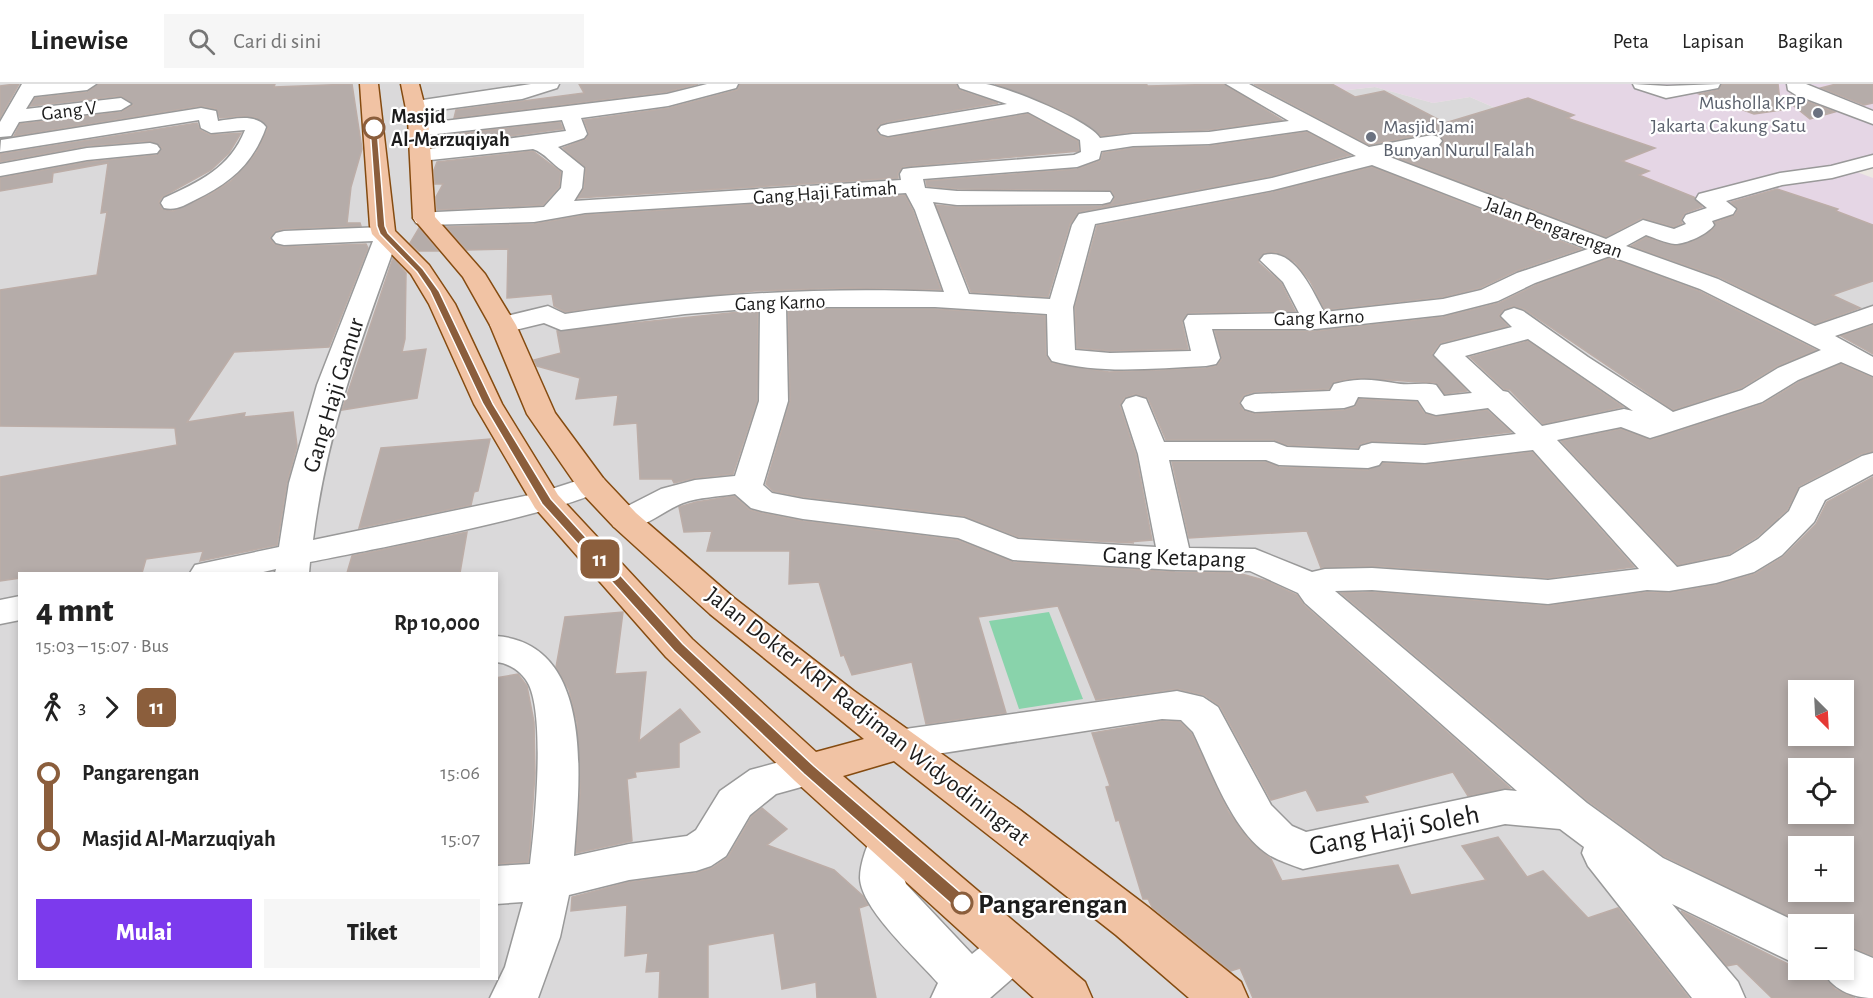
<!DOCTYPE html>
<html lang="id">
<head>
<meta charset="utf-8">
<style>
	:root { --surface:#fff; --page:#f6f6f6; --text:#222; --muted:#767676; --line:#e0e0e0; --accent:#7c3aed }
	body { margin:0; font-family:"Alegreya Sans",sans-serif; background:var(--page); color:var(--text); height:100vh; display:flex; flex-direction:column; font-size:22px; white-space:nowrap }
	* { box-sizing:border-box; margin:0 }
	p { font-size:20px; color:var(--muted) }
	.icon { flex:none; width:33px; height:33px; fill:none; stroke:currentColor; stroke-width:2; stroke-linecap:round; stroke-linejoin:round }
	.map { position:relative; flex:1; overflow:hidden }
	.details { position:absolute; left:18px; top:488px; width:480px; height:408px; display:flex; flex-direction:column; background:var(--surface); border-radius:0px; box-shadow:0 3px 9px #0003 }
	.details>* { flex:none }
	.badge { padding:0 12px; border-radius:9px; font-size:21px; line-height:39px }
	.needle { width:39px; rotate:156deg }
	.controls { position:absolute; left:1788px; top:596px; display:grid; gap:12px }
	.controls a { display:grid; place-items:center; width:66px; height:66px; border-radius:0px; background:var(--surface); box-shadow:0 3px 9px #0003; font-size:30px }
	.map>.badge { position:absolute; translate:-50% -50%; box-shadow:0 0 0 3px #fff }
	.legs { display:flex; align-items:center; gap:9px; height:66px; padding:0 18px; font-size:20px }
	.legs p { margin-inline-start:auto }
	.summary { display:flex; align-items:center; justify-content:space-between; height:102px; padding:0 18px }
	h1 { font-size:33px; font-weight:800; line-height:45px }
	.primary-button { display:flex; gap:12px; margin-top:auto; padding:12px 18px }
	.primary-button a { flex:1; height:69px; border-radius:0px; background:var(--accent); color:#fff; font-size:24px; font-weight:800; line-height:69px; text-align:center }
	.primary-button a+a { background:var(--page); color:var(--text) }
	ul { padding:0 18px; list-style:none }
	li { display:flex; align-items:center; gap:21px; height:66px; font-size:22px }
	li i { display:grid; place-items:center; width:9px; height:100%; margin:0 8px; background:currentColor }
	li i::after { content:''; width:15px; height:15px; margin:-8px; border:4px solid; border-radius:50%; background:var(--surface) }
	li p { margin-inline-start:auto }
	li:first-child i { background:linear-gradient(#0000 50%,currentColor 0) }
	li:last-child i { background:linear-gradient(currentColor 50%,#0000 0) }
	header { display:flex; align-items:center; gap:36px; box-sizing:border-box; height:84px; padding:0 30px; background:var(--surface); border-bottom:2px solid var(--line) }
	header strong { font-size:28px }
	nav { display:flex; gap:33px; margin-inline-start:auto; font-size:21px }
	.search { width:420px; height:54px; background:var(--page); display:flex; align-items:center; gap:15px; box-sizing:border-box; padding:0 21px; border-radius:0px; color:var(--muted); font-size:22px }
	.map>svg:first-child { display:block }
	.residential { fill:#dad9da; fill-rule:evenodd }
	.industrial { fill:#e5d6e5 }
	.pitch { fill:#89d3ab }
	.building { fill:#b5aca9; stroke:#bcada7; stroke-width:1.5; fill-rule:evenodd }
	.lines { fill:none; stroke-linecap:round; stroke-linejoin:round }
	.minor-casing { stroke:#999; stroke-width:3 }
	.major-casing { stroke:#854b10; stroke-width:3 }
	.minor { fill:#fff; fill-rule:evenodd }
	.major { fill:#f1c3a4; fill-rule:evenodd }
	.line-1 { fill:#8b5e3c; stroke:#fff; stroke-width:1.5 }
	.worship-dot { fill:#6b7280; stroke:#fff; stroke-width:2 }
	.stop-1-dot { fill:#fff; stroke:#8b5e3c; stroke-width:3 }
	.labels { text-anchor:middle; stroke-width:4.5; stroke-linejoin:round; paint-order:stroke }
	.far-worship-label { font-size:20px; fill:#5b616d; stroke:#fff; text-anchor:end }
	.far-street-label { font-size:20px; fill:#1c1c1c; stroke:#fff }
	.far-stop-label { font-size:20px; font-weight:bold; fill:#1c1c1c; stroke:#fff; text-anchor:start }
	.street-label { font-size:24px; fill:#1c1c1c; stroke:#fff }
	.near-street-label { font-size:28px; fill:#1c1c1c; stroke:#fff }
	.near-stop-label { font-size:28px; font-weight:bold; fill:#1c1c1c; stroke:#fff; text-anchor:start }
</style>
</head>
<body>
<header>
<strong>Linewise</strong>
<div class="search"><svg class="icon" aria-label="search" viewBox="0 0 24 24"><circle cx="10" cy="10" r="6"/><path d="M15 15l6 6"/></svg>Cari di sini</div>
<nav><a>Peta</a><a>Lapisan</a><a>Bagikan</a></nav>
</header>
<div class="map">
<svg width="1873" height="914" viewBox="0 0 1873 914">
	<rect width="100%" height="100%" fill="#ede8e3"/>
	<path class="residential" d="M0,0H1265L1286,13L1375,3L1433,19L1470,13L1610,74L1873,161V914H0ZM20,489H496V894H20ZM1798,606H1844V651H1798ZM1798,684H1844V729H1798ZM1798,762H1844V807H1798ZM1798,840H1844V885H1798Z"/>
	<path class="industrial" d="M1265,0H1873V81L1854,87L1873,94V161L1754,170L1578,93L1610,73L1470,13L1433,19L1375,3L1285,13Z"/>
	<path class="pitch" d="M1049,528L1083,615L1019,625L989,537Z"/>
	<path class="building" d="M15,0H19L0,34V2Z
		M98,0H275L274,3L352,0L362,65L351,103L347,139H360L361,142L283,145L274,148L270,154L274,160L283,163L366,160L368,164L329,263L234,268L187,338L245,329L244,333L293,328L297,362L287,399L277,461L200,477L203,467L146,475L142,489H20V494L0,497V393L177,361L175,344L0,342V206L97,191L107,128L101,129L108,79L53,89L52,98L0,107V94L87,78L157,71L162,64L150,57L87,62L0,78V70L197,39L200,46L210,51L241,49L229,69L211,86L162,113L159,118L162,125L173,127L209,111L231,97L256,69L268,44L257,34L244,32L220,34L216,25L201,22L14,52L20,40L121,28L133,21L121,12L30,22L35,14L87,8Z
		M579,0H698L667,8L454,34L456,26L584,9Z
		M740,0H956L959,6L998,19L887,38L879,41L876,47L880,52L888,54L1028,30L1078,57L1079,67L903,83L898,89V94L578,114L584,104L586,84L563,64L586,55L589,49L584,36L669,24L737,6Z
		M995,0H1146L1148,2L1224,0L1282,36L1209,46L1133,48L1101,52L1066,28Z
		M1254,0H1332L1355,13L1384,7L1445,39L1528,14L1574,31L1567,34L1655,64L1622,77L1649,87L1639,91L1694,113L1702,123L1685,129L1681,135L1682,139L1674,143L1642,134L1606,153L1395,73L1439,63L1444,57L1440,51L1432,49L1369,61Z
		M1722,0H1778L1781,26L1754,30L1699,10L1718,6Z
		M1836,0H1873V19L1864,21L1821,4Z
		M1791,11L1795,13L1835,28L1810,35L1783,13Z
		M560,38L563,45L443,61L447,51Z
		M1307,48L1350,71L1272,92L1079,128L1070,140L1048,213L971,208L936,121L957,123L1102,122L1112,119L1115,114L1112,107L957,105L927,102L926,97L1077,85L1100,77L1103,69L1133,64L1209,62Z
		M533,67L561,88L559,103L543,121L437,126L436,113L443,100H435L434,86L437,78Z
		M1372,83L1581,165L1516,187L1480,204L1443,213L1325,226L1310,197L1295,178L1275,168L1264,169L1258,178L1281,199L1295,227L1188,229L1182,238L1188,265L1110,267L1077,264L1075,223L1097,142L1273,108Z
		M1777,105L1838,125L1836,127L1873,141V197L1832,211L1860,224L1815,240L1719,193L1631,162L1646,153L1675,162L1691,158L1712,146L1715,138L1735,131L1738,125L1731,118Z
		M905,111L913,127L941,206L849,204L754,207L565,228L554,222L552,210L507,214L508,165L467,166L446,143L534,140L585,131Z
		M419,144L438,167H419L410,159Z
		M393,174L406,189L405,255L402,268L426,265L417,314L342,326Z
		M1610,174L1699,207L1816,266L1777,282L1741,304L1673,326L1524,225L1513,222L1503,226L1499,232L1508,242L1440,259L1432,270L1467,307L1445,310L1436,299L1357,294L1334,298L1329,305L1254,308L1244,311L1239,318L1243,326L1255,330L1344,326L1355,323L1359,315L1417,318L1424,329L1435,333L1487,326L1511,348L1425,359L1372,357L1360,360L1358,364L1287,361L1274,356H1166L1148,314L1135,310L1124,314L1120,322L1136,371L1152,456L1128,458L1134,459L1018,453L964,432L803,413L773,407L766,400L790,317L788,225H935L1045,232L1046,271L1052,279L1109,288L1206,284L1216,282L1222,275L1215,247H1316L1443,233L1499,219L1536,201Z
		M758,226L757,317L733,390L695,394L674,399L672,395H640L637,339L614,341L618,311L576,315L580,294L537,282L534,276L561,269L557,247Z
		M1873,241V270L1841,252Z
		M1528,257L1623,323L1543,340L1510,306L1504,305L1470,273Z
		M1841,280L1873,294V367L1861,370L1799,402L1787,426L1757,453L1729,470L1678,481L1561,357L1621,345L1651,356L1763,320L1799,298Z
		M490,355L478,407L474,408L471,421L359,444L381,364Z
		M1532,368L1634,483L1548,494L1372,482L1321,484L1307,447L1189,454L1172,378H1266L1279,383L1368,386L1383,379L1425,381Z
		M1873,393V872L1844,860V840H1803L1664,772L1588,717L1341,509L1372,508L1548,522L1647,508L1669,509L1716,501L1755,490L1783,473L1816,440L1827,418ZM1798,606H1844V651H1798ZM1798,684H1844V729H1798ZM1798,762H1844V807H1798Z
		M734,412L750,426L762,429L803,437L957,456L1013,478L1175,488L1238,489L1267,497L1297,511L1304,521L1510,704L1468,712L1453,688L1364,712L1368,718L1317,727L1306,706L1271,716L1220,622L1204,611L1177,605L1096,616L1058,522L978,533L1006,629L926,640L912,578L852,591L844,571L841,572L819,498L789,500L790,467H707L712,447L684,448L679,423L696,418Z
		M467,448L460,489H347L352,472Z
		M623,528L615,590L646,588L639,657L680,625L700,648L679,659V683L635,688L636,693L627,695L632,757L576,769L580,709L577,638L569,606L556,583L565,533Z
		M518,590L527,602L534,638L535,689L530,762L528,778L496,780V594Z
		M1162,637L1180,638L1191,649L1228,727L1248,755L1271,775L1282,797L1398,781L1411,811L1486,796L1462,762L1498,753L1527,793L1543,787L1588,834L1618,824L1689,914H1253L1240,884L1231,887L1152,823L1148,815H1143L1119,736L1116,737L1106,703L1110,702L1092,649Z
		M762,724L787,745L767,761L834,786L863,812L868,821L859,824L876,914H817L816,898L782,905L774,849L708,861V914H659L660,887L646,888L648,869L625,872L627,821L571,827L572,813L629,798L696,789L712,784L728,773L752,732Z
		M1681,827L1798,885H1820L1835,905L1855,914H1772L1737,880L1727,882Z"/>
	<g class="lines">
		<defs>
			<path id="minor" d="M22,0H96L87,6L34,12L26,25L121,14L131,20L121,26L19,38L11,52L0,53V38Z
				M531,0H559L557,4L522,15L416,29L406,23L416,17Z
				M707,0H738L736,4L668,22L581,34L587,50L584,54L558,63L584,84L582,104L574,117L901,96L900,90L903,85L911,84L1074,71L1081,68L1080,56L1028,28L888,52L881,50L878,46L881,42L888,40L1007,20L960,4L958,0C967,0 977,0 986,0C1009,4 1089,36 1100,54L1133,50L1209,48L1289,37L1226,0H1249L1369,63L1432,51L1439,53L1442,57L1439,61L1387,72L1606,155L1643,136L1674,145L1686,140L1683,136L1686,131L1707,124L1696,115L1699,110L1780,89L1831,82L1873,71V83L1832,94L1782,101L1726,117L1736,125L1733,130L1712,137L1714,141C1708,150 1686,160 1675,160C1665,159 1655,154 1646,151L1626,162L1718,195L1815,242L1873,222V239L1835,252L1873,273V292L1841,278L1798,296L1762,318L1660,351L1650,354L1621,343L1557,356L1677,483L1730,472L1758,455L1789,427L1800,404L1862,372L1873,369V390L1825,416L1814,438L1782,471L1754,488L1716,499L1669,507L1647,506L1548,520L1372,506L1335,507L1587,719L1663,774L1801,840H1798V881L1672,820L1738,898L1745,914H1692L1588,782L1582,769L1584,763L1560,745L1505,740L1303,785C1289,780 1272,775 1261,765C1229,738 1211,685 1193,648L1181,636L1162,635L898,676L884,672L878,661L884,650L898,646L1177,607L1203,613L1218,623L1271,721L1292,742L1306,748L1505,706L1517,707L1305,519L1298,509L1250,487L1175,486L1013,476L958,454L803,435L762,427L751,424L735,410C718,413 699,413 683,419C660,428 640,450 614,443L609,436L614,429L661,405L695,396L735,392L759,317L760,224L685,230L561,246L544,239L503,249L494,247L490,241L494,235L548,222L565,230C691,211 817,202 944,208L915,126L906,109L585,129L534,138L424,141L416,139L413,134L416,129L544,123L561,104L563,87C552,80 545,69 533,65L421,77L414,75L411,71L414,67L566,47L562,36L419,52L412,50L409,46L412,42L419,40L667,10ZM1307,46L1356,72L1272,94L1079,130L1072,141L1050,215L969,210L933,118L957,121L1102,120L1110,118L1113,113L1110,108L957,107L925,104L923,95L1077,83L1099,75L1101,67L1133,62L1209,60ZM1372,81L1588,165L1517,189L1481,206L1443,215L1324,228C1312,206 1294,163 1264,171L1260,176L1283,198L1299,229L1188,231L1184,237L1191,267L1110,269L1075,266L1073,223L1095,140L1273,106ZM1610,172L1700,205L1821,266L1778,284L1742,306L1673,328L1588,273L1523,227L1514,224L1505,227L1501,232L1512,243L1441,261L1434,271L1472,309L1444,312L1436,301C1422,298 1408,302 1394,299C1371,295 1358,294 1334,300L1330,307L1255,310L1245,313L1241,319L1245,325L1255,328L1344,324L1354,321L1358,313L1418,316L1426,328L1436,331L1488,324L1516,350L1425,361L1372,359L1361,362L1359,366L1287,363L1274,358H1164L1146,315L1136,312L1126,315L1122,321L1138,370L1156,463L1018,455L964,434L803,415L772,409L763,401L788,317L786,223H935L1047,230L1048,271L1052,277C1102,291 1155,284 1206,282L1216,280L1220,274L1212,245H1316L1443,231L1498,217L1535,199ZM1528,255L1633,327L1624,325L1542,342L1508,308L1503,307L1465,272ZM1533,366L1639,485L1548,496L1372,484L1325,485L1312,488L1255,465L1189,464L1169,376H1266L1279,381L1368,384L1379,381L1382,377L1425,379Z
				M1633,0L1667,2L1720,0L1718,4L1666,14L1635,4Z
				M1787,0H1806L1873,27V40L1796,11L1788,6Z
				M201,24L216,27L218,37C233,35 256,29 266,43C253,80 230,99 195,116C185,121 176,127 164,124L161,119L164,114C199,98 230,84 245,46L211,49L201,44L199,36L0,68L1,56Z
				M150,59L157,61L160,65L157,69L87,76L0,92V80L87,64Z
				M384,143L392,145L398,153C361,256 327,346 313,456L539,409L592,392L603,394L608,401C592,424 354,469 310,478L309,489H275L276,485L259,489H190L195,481L279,463L289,399L317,301L373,157L284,161L276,159L272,154L276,149L284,147Z
				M20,512V536L0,540V516Z
				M496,552C597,560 579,701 574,772L629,760L687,752L696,746L720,707L750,686L809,670L823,675L829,686L823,697L776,710L750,731L726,772L711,782L696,787L629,796L569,811L560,853L538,914H490L505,883L523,818L496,820V782L530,780C535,741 545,635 529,601C523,589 510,579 496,578Z
				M890,739L905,745L911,757L904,794L906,800L972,870L997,850L1013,844L1029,850L1036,865L1029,880L990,914H931L938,899C917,875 861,825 860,794C860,779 868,758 875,745Z
				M1844,862L1873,874V914C1852,914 1831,905 1822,885H1844Z"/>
			<path id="major" d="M360,0H378L395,147L429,181L455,220L502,320L558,411L692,555L816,668L864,655L710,530L614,443L581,408L527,330L490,241L463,193L413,134L408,35L401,0H419L428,35L435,133L485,190L516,241L555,329L603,394L636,429L734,514L854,607L1020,726L1148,823L1241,898L1248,914H1189L1116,851L894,677L843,692L1085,898L1092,914H1034L795,697L666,573L535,424L474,320L429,220L411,190L372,150L370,142Z"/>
		</defs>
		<use href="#minor" class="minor-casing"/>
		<use href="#major" class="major-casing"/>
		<use href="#minor" class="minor"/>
		<use href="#major" class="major"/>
	</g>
	<path class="line-1" d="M374,42L377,44L385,142L388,149L423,185L439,207L493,320L551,415L683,560L814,682L967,814L969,819L967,824H956L804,690L674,567L542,420L483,320L430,207L417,188L380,150L377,142L370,44Z"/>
	<g class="worship-dot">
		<circle cx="1818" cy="29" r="6"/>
		<circle cx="1371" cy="53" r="6"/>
	</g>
	<g class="stop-1-dot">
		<circle cx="374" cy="44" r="10"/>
		<circle cx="962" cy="819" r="10"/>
	</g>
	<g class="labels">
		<g class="far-worship-label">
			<text x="1806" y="25">Musholla KPP<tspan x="1806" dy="23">Jakarta Cakung Satu</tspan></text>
			<text x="1383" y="49" text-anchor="start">Masjid Jami<tspan x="1383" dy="23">Bunyan Nurul Falah</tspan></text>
		</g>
		<g class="far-street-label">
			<text transform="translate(69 26) rotate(-7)" y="7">Gang V</text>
			<text transform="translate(825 108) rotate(-4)" y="7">Gang Haji Fatimah</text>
			<text transform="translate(1554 143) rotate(20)" y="7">Jalan Pengarengan</text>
			<text transform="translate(780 218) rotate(-2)" y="7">Gang Karno</text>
			<text transform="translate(1319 233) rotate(-2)" y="7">Gang Karno</text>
		</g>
		<g class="far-stop-label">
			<text x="391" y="39">Masjid<tspan x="391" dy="23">Al-Marzuqiyah</tspan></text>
		</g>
		<g class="street-label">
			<text transform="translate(333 311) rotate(-73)" y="8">Gang Haji Gamur</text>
			<text transform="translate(1174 473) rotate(2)" y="8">Gang Ketapang</text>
			<text transform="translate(868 632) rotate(38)" y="8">Jalan Dokter KRT Radjiman Widyodiningrat</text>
		</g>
		<g class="near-street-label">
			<text transform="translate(1394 745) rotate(-11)" y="10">Gang Haji Soleh</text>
		</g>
		<g class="near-stop-label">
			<text x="978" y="829">Pangarengan</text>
		</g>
	</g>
</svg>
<div class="controls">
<a><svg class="needle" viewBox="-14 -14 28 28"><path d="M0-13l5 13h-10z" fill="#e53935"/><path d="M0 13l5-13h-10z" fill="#767676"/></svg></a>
<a><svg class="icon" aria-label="locate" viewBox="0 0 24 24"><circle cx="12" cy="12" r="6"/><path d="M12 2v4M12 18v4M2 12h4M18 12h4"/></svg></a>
<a>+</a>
<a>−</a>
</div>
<b class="badge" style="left:600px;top:475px;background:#8b5e3c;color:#fff">11</b>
<section class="details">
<div class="summary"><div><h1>4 mnt</h1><p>15:03 – 15:07 · Bus</p></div><b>Rp 10,000</b></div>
<div class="legs"><svg class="icon" aria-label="walk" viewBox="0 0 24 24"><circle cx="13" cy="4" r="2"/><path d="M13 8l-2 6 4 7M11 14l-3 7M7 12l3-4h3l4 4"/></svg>3<svg class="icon" aria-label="forward" viewBox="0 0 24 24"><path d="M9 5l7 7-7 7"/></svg><b class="badge" style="background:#8b5e3c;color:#fff">11</b></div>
<ul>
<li><i style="color:#8b5e3c"></i><b>Pangarengan</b><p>15:06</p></li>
<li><i style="color:#8b5e3c"></i><b>Masjid Al-Marzuqiyah</b><p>15:07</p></li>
</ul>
<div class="primary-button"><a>Mulai</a><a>Tiket</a></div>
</section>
</div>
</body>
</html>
